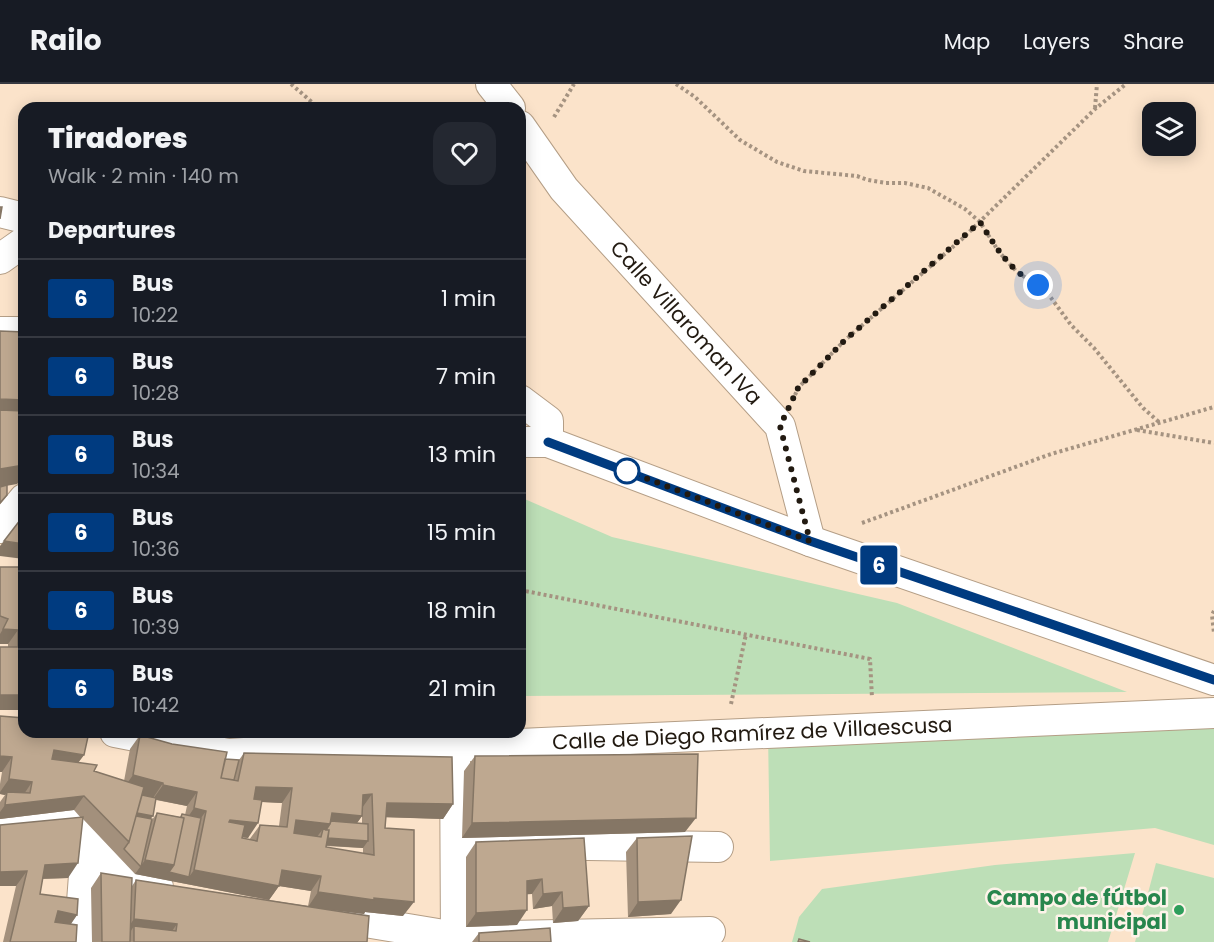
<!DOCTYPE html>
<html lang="en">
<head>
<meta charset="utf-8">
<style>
	:root { --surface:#171b24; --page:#242831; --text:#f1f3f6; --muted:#9ea1a6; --line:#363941 }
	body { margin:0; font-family:Poppins,sans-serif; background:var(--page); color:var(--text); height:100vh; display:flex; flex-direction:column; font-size:22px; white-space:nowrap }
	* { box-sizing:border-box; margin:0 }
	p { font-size:20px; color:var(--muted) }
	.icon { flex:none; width:33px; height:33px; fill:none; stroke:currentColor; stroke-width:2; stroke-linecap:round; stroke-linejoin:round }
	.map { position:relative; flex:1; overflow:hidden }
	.panel { position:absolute; left:18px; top:18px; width:508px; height:636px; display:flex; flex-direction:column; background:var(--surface); border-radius:18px; box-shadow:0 3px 15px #0003 }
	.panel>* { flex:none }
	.badge { padding:0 12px; border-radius:4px; font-size:21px; line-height:39px }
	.controls { position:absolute; left:1142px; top:18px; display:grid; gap:12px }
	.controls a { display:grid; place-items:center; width:54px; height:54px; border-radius:12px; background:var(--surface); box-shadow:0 3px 15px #0003; font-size:30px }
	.you { position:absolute; width:30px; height:30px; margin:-15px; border:4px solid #fff; border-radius:50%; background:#1a73e8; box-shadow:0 0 0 9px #1a73e833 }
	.map>.badge { position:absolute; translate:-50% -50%; box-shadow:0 0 0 3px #fff }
	h2 { padding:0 30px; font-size:22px; line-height:54px }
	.round { display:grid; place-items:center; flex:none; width:63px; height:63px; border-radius:18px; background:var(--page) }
	.headline { display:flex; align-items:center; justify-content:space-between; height:102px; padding:0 30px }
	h1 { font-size:28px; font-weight:800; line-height:45px }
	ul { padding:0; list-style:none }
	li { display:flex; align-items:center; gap:18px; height:78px; padding:0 30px; border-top:2px solid var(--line) }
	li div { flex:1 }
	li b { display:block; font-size:22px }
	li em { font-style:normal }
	li .badge { min-width:66px; font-weight:700; text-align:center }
	header { display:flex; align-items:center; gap:36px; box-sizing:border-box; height:84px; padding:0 30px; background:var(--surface); border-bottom:2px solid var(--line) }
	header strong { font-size:28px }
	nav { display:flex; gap:33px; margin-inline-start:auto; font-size:21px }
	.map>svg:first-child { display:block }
	.green { fill:#bddfb7 }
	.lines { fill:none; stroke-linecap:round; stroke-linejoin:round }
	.street-casing { stroke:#b49e86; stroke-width:32 }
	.path { stroke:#a59381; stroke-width:4; stroke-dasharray:3 3; stroke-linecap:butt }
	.street { stroke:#fff; stroke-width:30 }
	.wall { fill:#a3907c; fill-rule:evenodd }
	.shaded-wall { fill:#857665 }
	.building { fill:#bea890; stroke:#857665; stroke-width:1.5; fill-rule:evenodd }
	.line-casing { stroke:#fff; stroke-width:14 }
	.line { stroke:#003b80; stroke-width:9 }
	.walk { stroke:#221a11; stroke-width:6; stroke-dasharray:0 10.8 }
	.stop-dot { fill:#fff; stroke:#003b80; stroke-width:3 }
	.leisure-dot { fill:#2e9e5b; stroke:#fdf3e9; stroke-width:2 }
	.labels { text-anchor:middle; stroke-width:5; stroke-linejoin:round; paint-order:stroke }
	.street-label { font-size:21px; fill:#221a11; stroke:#fdf3e9 }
	.leisure-label { font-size:21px; font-weight:bold; fill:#27864d; stroke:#fdf3e9; text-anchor:end }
</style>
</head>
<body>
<header>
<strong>Railo</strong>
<nav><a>Map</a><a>Layers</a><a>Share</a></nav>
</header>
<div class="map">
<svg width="1214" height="858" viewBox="0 0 1214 858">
	<rect width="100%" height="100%" fill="#fbe3ca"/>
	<path class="green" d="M520,413L612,453L897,519L1127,608L521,612Z
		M1214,629V761L1155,744L770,777L768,649Z
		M1135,769L1108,858H792L799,833L822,805L995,781Z
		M1156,779L1214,794V858H1135Z"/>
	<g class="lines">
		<defs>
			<g id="street">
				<path d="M491,0L510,24"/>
				<path id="s1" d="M520,42L564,105L780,342L810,457"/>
				<path d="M0,128L24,134"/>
				<path d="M0,175L24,158"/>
				<path d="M0,248H24"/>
				<path d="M520,316L548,337V358"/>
				<path d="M520,358H548L810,457L1214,596"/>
				<path d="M0,444L24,415"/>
				<path id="s2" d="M115,648L228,670L346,663L475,662L1214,629"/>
				<path d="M455,663L456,858"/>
				<path d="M0,747L72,738L124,797L158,803"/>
				<path d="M456,759L718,763"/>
				<path d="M329,832L456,853L710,848"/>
				<path d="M79,858L85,778L93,762"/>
			</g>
		</defs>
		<use href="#street" class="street-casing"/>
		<path class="path" d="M291,0L313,19L314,24
			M676,0L695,13L740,56L777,78L804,87L857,92L868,96L886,99H905L928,104L965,125L980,138L999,168L1017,188L1046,207L1071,241L1094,264L1143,324L1160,339
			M1095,24L1097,0
			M554,33L574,0
			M795,311L798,304L844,257L962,155L1095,25L1126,0
			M1137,346L1214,359
			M862,439L1051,370L1214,323
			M520,506L870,575L872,614
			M1214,527L1212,531L1214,549
			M731,620L746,550"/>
		<use href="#street" class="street"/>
	</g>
	<path class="wall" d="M0,483H24V626H0V563H8V560H0Z
		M0,632L84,671L78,679L94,687L124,697L130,665L140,651L225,675L239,676L244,669L453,720L443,735L386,733L385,744L403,832L365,828L364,830L331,826L367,858H92L91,804L101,789L132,802L136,796L308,822L311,807L279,802L269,816L135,790L83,735L68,794L42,795L40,810L77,831L70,840L76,858H3L16,802H0V741L81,734L74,726L0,735V718L5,711L0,710V700L2,688ZM156,716L187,722L185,731L182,730L180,733L157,729L152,736L150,735ZM261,718L282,719L279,742L260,741L249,756L242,754L243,753L248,754ZM362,732V739H357ZM326,762L363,764V770L326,763Z
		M475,672L685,748L462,754L464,687Z
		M637,754L671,830L628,833L626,768Z
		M476,758L589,822L578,837L553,839L552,822L533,825L532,810H527L517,841L466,843V773Z
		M479,849L551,858H472Z"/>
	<path class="shaded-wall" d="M0,315L24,316V330H0Z
		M24,381V393L17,400L0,403V385Z
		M4,457L24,460V475L0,472V462Z
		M3,545L18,546L8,560H0V550Z
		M0,611H24V626H0Z
		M167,648H188L185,652Z
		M54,666L84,671L73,685L44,680Z
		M0,672L12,673L2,688H0Z
		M133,691L163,699L153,714L123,705Z
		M9,695L32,698L22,713L7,708L5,711L0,710V708Z
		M163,701L197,708L187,722L153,715Z
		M256,703L292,704L282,719L245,717Z
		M372,710L362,724L363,711Z
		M84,712L74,726L0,735V728L5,721Z
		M387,719L453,720L443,735L377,733Z
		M194,724L206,727L196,741L184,739Z
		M135,728L153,732L147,739L132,736Z
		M332,729L362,732L352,746L321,753L323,745L316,754L286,750L296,736Z
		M696,734L685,748L462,754L472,739Z
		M230,736L258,739L248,754L220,751Z
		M324,754L368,757L363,764L319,761Z
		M145,776L174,781L189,793L194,786H282L321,792L311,807L279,802L269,816L135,790Z
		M78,779L68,794L35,795L45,781Z
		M27,787L16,802H0V788Z
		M542,795L532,810L517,811L527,797Z
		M318,808L374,814L414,818L403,832L365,828L364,830L308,823Z
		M562,808L552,822L533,825L543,810Z
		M681,816L671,830L628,833L638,818Z
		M589,822L578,837L553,839L563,824Z
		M527,826L517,841L466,843L476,829Z
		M58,827L77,831L67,846L48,842Z
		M134,835L177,840L167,854L134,842L129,850L124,849Z"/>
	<path class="building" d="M0,123H2L0,135Z
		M0,247L24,248V316L0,315Z
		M0,326L24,327V381L0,385Z
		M7,401V411L0,419V403Z
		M24,431V460L4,457Z
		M0,483H24V611H0V563H18V546L3,545L8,535L0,532Z
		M0,632L24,634V648H89L84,671L54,666L52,675L97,681L94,687L144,703L129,758L84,712L5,721L7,708L30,709L32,698L9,695L12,673L0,672Z
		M140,651L172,660L227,668L221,694L238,697L244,669L452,673L453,720L387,719L385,744L414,746V818L374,814V816L318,808L321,792L282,786L279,802L194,786L206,727L194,724L197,708L163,701V699L133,691ZM256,703L292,704L287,743L260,741L257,757L242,754L245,741L229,738L230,736L258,739L262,716L254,715ZM372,710L374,771L326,763L329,746L323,745L321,753L294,749L296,736L330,740L332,729L362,732L363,711Z
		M698,670L696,734L472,739L475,672Z
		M225,675L239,676L234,696L221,694Z
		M142,711L156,714L153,732L137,729Z
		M157,729L184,734L174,781L145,776Z
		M182,730L201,734L189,793L169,788L174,781L184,734L181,733Z
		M136,732L152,735L141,783L124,765L129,758Z
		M83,733L78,779L45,781L40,810L78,815L77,831L58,827L55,838L77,841L76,858H10L27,787L0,788V741Z
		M331,737L368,740V757L328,754L329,746H326L330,740Z
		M692,752L681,816L638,818L637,754Z
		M584,754L589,822L563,824L562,808L543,810L542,795L527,797V826L476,829V758Z
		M101,789L132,794L130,858H102Z
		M136,796L369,832L367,858H134V842L176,847L177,840L134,835Z
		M550,844L551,858H479V849Z
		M799,855L810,858H798Z"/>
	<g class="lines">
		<defs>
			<path id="line" d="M548,358L810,457L1214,596"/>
		</defs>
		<use href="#line" class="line-casing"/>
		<use href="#line" class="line"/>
		<path class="walk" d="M627,387L810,457L780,342L798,304L844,257L980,138C996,163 1010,188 1038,201"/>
	</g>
	<circle class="stop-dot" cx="627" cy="387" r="12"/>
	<circle class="leisure-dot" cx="1179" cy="826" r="6"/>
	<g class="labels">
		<g class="street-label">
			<text dy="7" stroke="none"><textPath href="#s1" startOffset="258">Calle Villaroman IVa</textPath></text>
			<text dy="7" stroke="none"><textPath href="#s2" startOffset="640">Calle de Diego Ramírez de Villaescusa</textPath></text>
		</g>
		<g class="leisure-label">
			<text x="1167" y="821">Campo de fútbol<tspan x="1167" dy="24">municipal</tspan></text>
		</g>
	</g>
</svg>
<div class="controls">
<a><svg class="icon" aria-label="layers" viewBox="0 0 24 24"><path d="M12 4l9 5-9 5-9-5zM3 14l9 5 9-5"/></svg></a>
</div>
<div class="you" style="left:1038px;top:201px"></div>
<b class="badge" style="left:879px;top:481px;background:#003b80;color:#fff">6</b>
<section class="panel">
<div class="headline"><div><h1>Tiradores</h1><p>Walk · 2 min · 140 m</p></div><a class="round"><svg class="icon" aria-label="heart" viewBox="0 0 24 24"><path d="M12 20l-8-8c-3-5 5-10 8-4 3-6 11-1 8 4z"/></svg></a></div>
<h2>Departures</h2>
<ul>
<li><span class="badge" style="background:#003b80;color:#fff">6</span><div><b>Bus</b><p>10:22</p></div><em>1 min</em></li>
<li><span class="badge" style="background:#003b80;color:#fff">6</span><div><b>Bus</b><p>10:28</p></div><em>7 min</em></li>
<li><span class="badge" style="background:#003b80;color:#fff">6</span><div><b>Bus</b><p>10:34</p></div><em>13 min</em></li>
<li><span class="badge" style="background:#003b80;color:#fff">6</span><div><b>Bus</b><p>10:36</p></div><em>15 min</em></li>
<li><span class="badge" style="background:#003b80;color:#fff">6</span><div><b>Bus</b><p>10:39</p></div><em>18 min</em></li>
<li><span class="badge" style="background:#003b80;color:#fff">6</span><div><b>Bus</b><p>10:42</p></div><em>21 min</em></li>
</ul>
</section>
</div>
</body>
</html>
